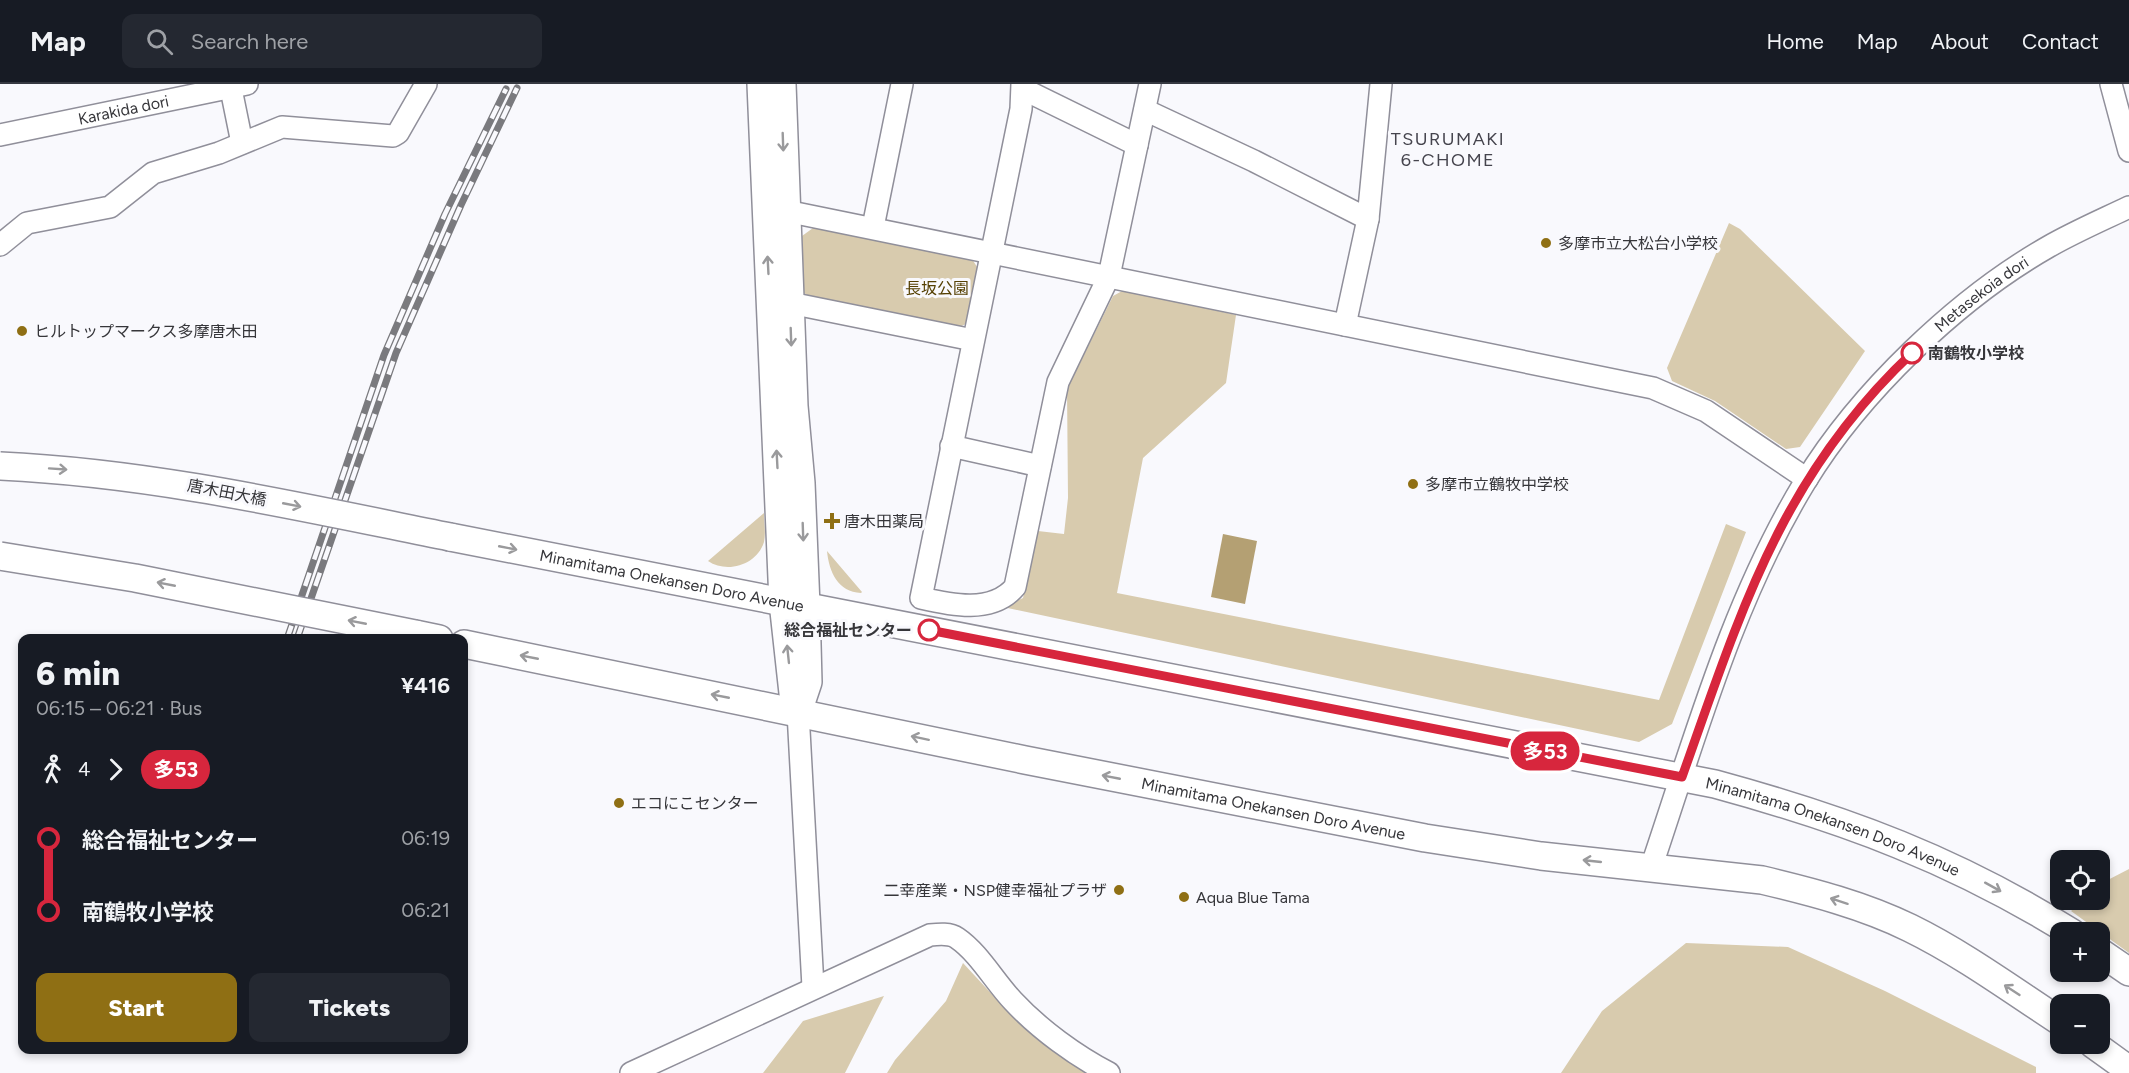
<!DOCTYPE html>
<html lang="en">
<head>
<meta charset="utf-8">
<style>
	:root { --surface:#171b24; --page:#242831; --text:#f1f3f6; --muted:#9ea1a6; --line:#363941; --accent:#8f6f14 }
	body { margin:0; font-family:Figtree,"Noto Sans JP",sans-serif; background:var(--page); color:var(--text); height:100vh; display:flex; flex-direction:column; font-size:22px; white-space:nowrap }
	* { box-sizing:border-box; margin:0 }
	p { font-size:20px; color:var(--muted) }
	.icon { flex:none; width:33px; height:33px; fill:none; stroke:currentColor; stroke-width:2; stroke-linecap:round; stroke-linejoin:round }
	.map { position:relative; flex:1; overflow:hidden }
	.sheet { position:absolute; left:18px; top:550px; width:450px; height:420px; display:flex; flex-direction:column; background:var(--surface); border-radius:12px; box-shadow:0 3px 9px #0003 }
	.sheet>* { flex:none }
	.badge { padding:0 12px; border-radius:20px; font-size:21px; line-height:39px }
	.controls { position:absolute; left:2050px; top:766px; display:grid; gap:12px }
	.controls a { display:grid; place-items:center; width:60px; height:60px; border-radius:12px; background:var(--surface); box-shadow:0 3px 9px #0003; font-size:30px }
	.map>.badge { position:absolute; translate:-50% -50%; box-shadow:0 0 0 3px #fff }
	.legs { display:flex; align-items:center; gap:9px; height:66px; padding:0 18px; font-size:20px }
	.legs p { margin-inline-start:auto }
	.summary { display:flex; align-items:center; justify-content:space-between; height:102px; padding:0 18px }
	h1 { font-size:33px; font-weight:800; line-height:45px }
	.action { display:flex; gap:12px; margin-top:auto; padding:12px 18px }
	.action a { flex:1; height:69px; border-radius:12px; background:var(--accent); color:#fff; font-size:24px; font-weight:800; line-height:69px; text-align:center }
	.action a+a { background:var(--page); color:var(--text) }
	ul { padding:0 18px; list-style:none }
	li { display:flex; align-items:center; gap:21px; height:72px; font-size:22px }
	li i { display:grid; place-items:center; width:9px; height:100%; margin:0 8px; background:currentColor }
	li i::after { content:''; width:15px; height:15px; margin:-8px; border:4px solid; border-radius:50%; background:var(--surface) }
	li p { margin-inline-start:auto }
	li:first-child i { background:linear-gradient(#0000 50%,currentColor 0) }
	li:last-child i { background:linear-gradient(currentColor 50%,#0000 0) }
	header { display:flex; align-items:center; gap:36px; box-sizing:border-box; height:84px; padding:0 30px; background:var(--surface); border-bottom:2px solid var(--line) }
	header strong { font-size:28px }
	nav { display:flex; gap:33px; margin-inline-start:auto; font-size:21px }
	.search { width:420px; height:54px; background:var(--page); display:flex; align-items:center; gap:15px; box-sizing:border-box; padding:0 21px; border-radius:12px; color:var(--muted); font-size:22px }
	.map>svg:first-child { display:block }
	.green { fill:#d8cbae }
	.water { fill:#b4a073 }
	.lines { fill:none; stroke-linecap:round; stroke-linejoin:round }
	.minor-casing { stroke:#908f9a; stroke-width:24 }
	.major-casing { stroke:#908f9a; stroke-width:30 }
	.minor { stroke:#fff; stroke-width:21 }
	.major { stroke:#fff; stroke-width:27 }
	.rail-casing { stroke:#7a7a7e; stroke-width:7 }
	.rail { stroke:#f9f9fd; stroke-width:4.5; stroke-dasharray:14; stroke-linecap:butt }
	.major-bridge-casing { stroke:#908f9a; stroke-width:30; stroke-linecap:butt }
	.major-bridge { stroke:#fff; stroke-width:27 }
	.oneway { stroke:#9a9a9c }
	.line-1-casing { stroke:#fff; stroke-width:14 }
	.line-1 { stroke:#d7263d; stroke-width:9 }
	.poi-dot { fill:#8f6f14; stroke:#f9f9fd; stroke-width:2 }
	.stop-1-dot { fill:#fff; stroke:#d7263d; stroke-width:3 }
	.labels { text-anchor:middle; stroke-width:6; stroke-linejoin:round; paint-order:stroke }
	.street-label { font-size:16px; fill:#36363a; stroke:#f9f9fd }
	.poi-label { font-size:16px; fill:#36363a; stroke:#f9f9fd; text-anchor:start }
	.park-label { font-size:16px; fill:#564104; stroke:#f9f9fd }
	.stop-label { font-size:16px; font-weight:bold; fill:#36363a; stroke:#f9f9fd; text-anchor:start }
	.neighbourhood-label { font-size:18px; letter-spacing:1.5px; fill:#45444d; stroke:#f9f9fd }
</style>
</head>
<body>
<header>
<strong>Map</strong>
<div class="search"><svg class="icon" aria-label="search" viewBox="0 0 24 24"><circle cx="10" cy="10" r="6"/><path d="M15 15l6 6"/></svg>Search here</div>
<nav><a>Home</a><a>Map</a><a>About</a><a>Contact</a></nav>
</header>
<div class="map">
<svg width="2129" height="989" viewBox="0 0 2129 989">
	<rect width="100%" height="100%" fill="#f9f9fd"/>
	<path class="green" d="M1729,139L1740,145L1865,267L1800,363L1786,365L1715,317L1672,297L1667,284Z
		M813,144L972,175L979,186L968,239L957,244L811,214L803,208L802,152Z
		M1124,206L1236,231L1226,299L1143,374L1117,509L1659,616L1726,440L1746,448L1672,640L1639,658L1003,523L1023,514L1038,447L1064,450L1068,414L1067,305L1113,212Z
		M764,429C764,438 766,449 764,458C757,481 727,490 708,477Z
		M827,467L862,508L861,509C838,508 829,488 827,467Z
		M2129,785V869L2071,827L2083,816H2100V800Z
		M1686,859L1788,863L1885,907L2036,983V989H1561L1602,927Z
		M963,879L1013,933L1093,989H887L895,976L946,917Z
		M884,912L845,989H763L803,937Z"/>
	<path class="water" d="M1223,450L1257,457L1245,520L1211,513Z"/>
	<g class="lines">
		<defs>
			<g id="minor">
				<path d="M230,0L242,59"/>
				<path d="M1022,0L1021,25L921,514C951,521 992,530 1015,503L1058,298L1109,192L1150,0"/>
				<path d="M2111,0L2129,67"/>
				<path d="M1023,5L1137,61"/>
				<path d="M1145,26L1254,77L1368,135"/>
				<path id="s1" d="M0,51L247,0"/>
				<path d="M786,127L1653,304L1706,327L1807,395"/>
				<path d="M873,143L902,0"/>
				<path d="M0,161L27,139L110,123L153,89L219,69L282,43L393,52L398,49L426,0"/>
				<path d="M790,219L973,256"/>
				<path d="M1345,241L1368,135L1381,0"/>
				<path d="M951,362L1040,382"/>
				<path d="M798,628L813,903"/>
				<path id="s2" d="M1651,784C1695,654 1733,516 1805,398C1860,308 1957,215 2048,163C2074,148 2102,136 2129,123"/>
				<path d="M631,989L930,851C939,850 950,849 957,854C979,869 994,897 1013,917C1039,945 1076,972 1109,989"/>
			</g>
			<g id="major">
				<path d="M761,0L783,518L793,609"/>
				<path d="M782,0L794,322L801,399L806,522L808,598L798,628"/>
				<path id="s3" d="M450,453L1715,700C1847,736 1955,776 2072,849"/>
				<path d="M415,550L439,555"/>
				<path id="s4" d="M464,560L1025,676L1425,754L1541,772L1762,796C1812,808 1863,821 1910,844C1963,870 2012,906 2061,938"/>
				<path d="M2100,868L2129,888"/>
				<path d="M2093,960L2129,986"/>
			</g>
		</defs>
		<use href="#minor" class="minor-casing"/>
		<use href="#major" class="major-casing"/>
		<use href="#minor" class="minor"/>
		<use href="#major" class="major"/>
		<defs>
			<path id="rail" d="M287,555L384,271L445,130L506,5
				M297,555L396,269L461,121L517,4"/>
		</defs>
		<use href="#rail" class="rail-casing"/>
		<use href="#rail" class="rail"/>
		<defs>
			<path id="major-bridge" d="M0,382C153,389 301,423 450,453
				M0,472L135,494L415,550"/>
		</defs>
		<use href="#major-bridge" class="major-bridge-casing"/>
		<use href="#major-bridge" class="major-bridge"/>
	</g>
	<defs><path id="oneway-shaft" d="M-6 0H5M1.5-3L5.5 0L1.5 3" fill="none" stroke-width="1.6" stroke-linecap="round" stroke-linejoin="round" transform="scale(1.5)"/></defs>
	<g class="oneway">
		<use href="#oneway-shaft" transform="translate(783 58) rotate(88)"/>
		<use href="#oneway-shaft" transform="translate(768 181) rotate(-93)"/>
		<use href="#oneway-shaft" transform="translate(791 253) rotate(88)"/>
		<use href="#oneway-shaft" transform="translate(777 375) rotate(-93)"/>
		<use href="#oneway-shaft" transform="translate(58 385) rotate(4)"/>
		<use href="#oneway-shaft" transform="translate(292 421) rotate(11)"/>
		<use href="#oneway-shaft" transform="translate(803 448) rotate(88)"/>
		<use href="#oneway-shaft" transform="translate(508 464) rotate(11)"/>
		<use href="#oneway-shaft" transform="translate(166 500) rotate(-169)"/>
		<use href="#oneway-shaft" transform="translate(357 538) rotate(-169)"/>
		<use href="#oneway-shaft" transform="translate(788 570) rotate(-96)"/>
		<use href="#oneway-shaft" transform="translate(529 573) rotate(-169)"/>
		<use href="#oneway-shaft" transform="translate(720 612) rotate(-169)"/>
		<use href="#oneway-shaft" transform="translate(920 654) rotate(-168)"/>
		<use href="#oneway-shaft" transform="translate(1111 693) rotate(-169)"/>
		<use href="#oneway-shaft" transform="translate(1592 777) rotate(-174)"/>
		<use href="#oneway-shaft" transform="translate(1993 803) rotate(29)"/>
		<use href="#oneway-shaft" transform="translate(1839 817) rotate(-162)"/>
		<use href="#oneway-shaft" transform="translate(2012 906) rotate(-147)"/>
	</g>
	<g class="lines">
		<defs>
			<path id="line-1" d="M929,546L1682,693C1740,530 1781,392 1912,269"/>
		</defs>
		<use href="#line-1" class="line-1-casing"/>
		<use href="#line-1" class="line-1"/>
	</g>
	<g class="poi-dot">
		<circle cx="1546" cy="159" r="6"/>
		<circle cx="22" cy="247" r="6"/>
		<circle cx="1413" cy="400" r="6"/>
		<path d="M829 428h6v6h6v6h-6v6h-6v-6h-6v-6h6z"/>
		<circle cx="619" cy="719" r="6"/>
		<circle cx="1119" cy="806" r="6"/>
		<circle cx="1184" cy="813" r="6"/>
	</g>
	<g class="stop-1-dot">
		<circle cx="1912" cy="269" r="10"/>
		<circle cx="929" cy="546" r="10"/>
	</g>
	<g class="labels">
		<g class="street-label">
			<text dy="6" stroke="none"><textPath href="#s1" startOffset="126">Karakida dori</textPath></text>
			<text dy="6" stroke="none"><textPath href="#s2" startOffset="676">Metasekoia dori</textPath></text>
			<text transform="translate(227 408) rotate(11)" y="6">唐木田大橋</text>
			<text dy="6" stroke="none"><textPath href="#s3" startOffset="226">Minamitama Onekansen Doro Avenue</textPath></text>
			<text dy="6" stroke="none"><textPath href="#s4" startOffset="826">Minamitama Onekansen Doro Avenue</textPath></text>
			<text dy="6" stroke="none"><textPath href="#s3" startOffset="1414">Minamitama Onekansen Doro Avenue</textPath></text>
		</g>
		<g class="poi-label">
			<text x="1558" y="165">多摩市立大松台小学校</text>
			<text x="34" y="253">ヒルトップマークス多摩唐木田</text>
			<text x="1425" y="406">多摩市立鶴牧中学校</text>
			<text x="844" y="443">唐木田薬局</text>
			<text x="631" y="725">エコにこセンター</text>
			<text x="1107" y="812" text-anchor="end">二幸産業・NSP健幸福祉プラザ</text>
			<text x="1196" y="819">Aqua Blue Tama</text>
		</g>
		<g class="park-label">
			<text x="937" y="210">長坂公園</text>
		</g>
		<g class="stop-label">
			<text x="1928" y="275">南鶴牧小学校</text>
			<text x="912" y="552" text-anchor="end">総合福祉センター</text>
		</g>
		<g class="neighbourhood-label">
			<text x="1448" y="61">TSURUMAKI<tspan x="1448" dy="21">6-CHOME</tspan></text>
		</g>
	</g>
</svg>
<div class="controls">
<a><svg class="icon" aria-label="locate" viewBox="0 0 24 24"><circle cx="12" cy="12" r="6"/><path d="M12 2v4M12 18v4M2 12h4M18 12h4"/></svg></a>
<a>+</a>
<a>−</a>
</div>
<b class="badge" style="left:1545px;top:667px;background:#d7263d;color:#fff">多53</b>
<section class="sheet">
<div class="summary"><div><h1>6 min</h1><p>06:15 – 06:21 · Bus</p></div><b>¥416</b></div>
<div class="legs"><svg class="icon" aria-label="walk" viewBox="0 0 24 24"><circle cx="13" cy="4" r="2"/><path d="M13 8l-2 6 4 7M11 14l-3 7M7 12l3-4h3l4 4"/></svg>4<svg class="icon" aria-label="forward" viewBox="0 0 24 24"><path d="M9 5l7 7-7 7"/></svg><b class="badge" style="background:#d7263d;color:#fff">多53</b></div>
<ul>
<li><i style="color:#d7263d"></i><b>総合福祉センター</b><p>06:19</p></li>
<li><i style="color:#d7263d"></i><b>南鶴牧小学校</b><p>06:21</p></li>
</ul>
<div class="action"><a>Start</a><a>Tickets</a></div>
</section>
</div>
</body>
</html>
